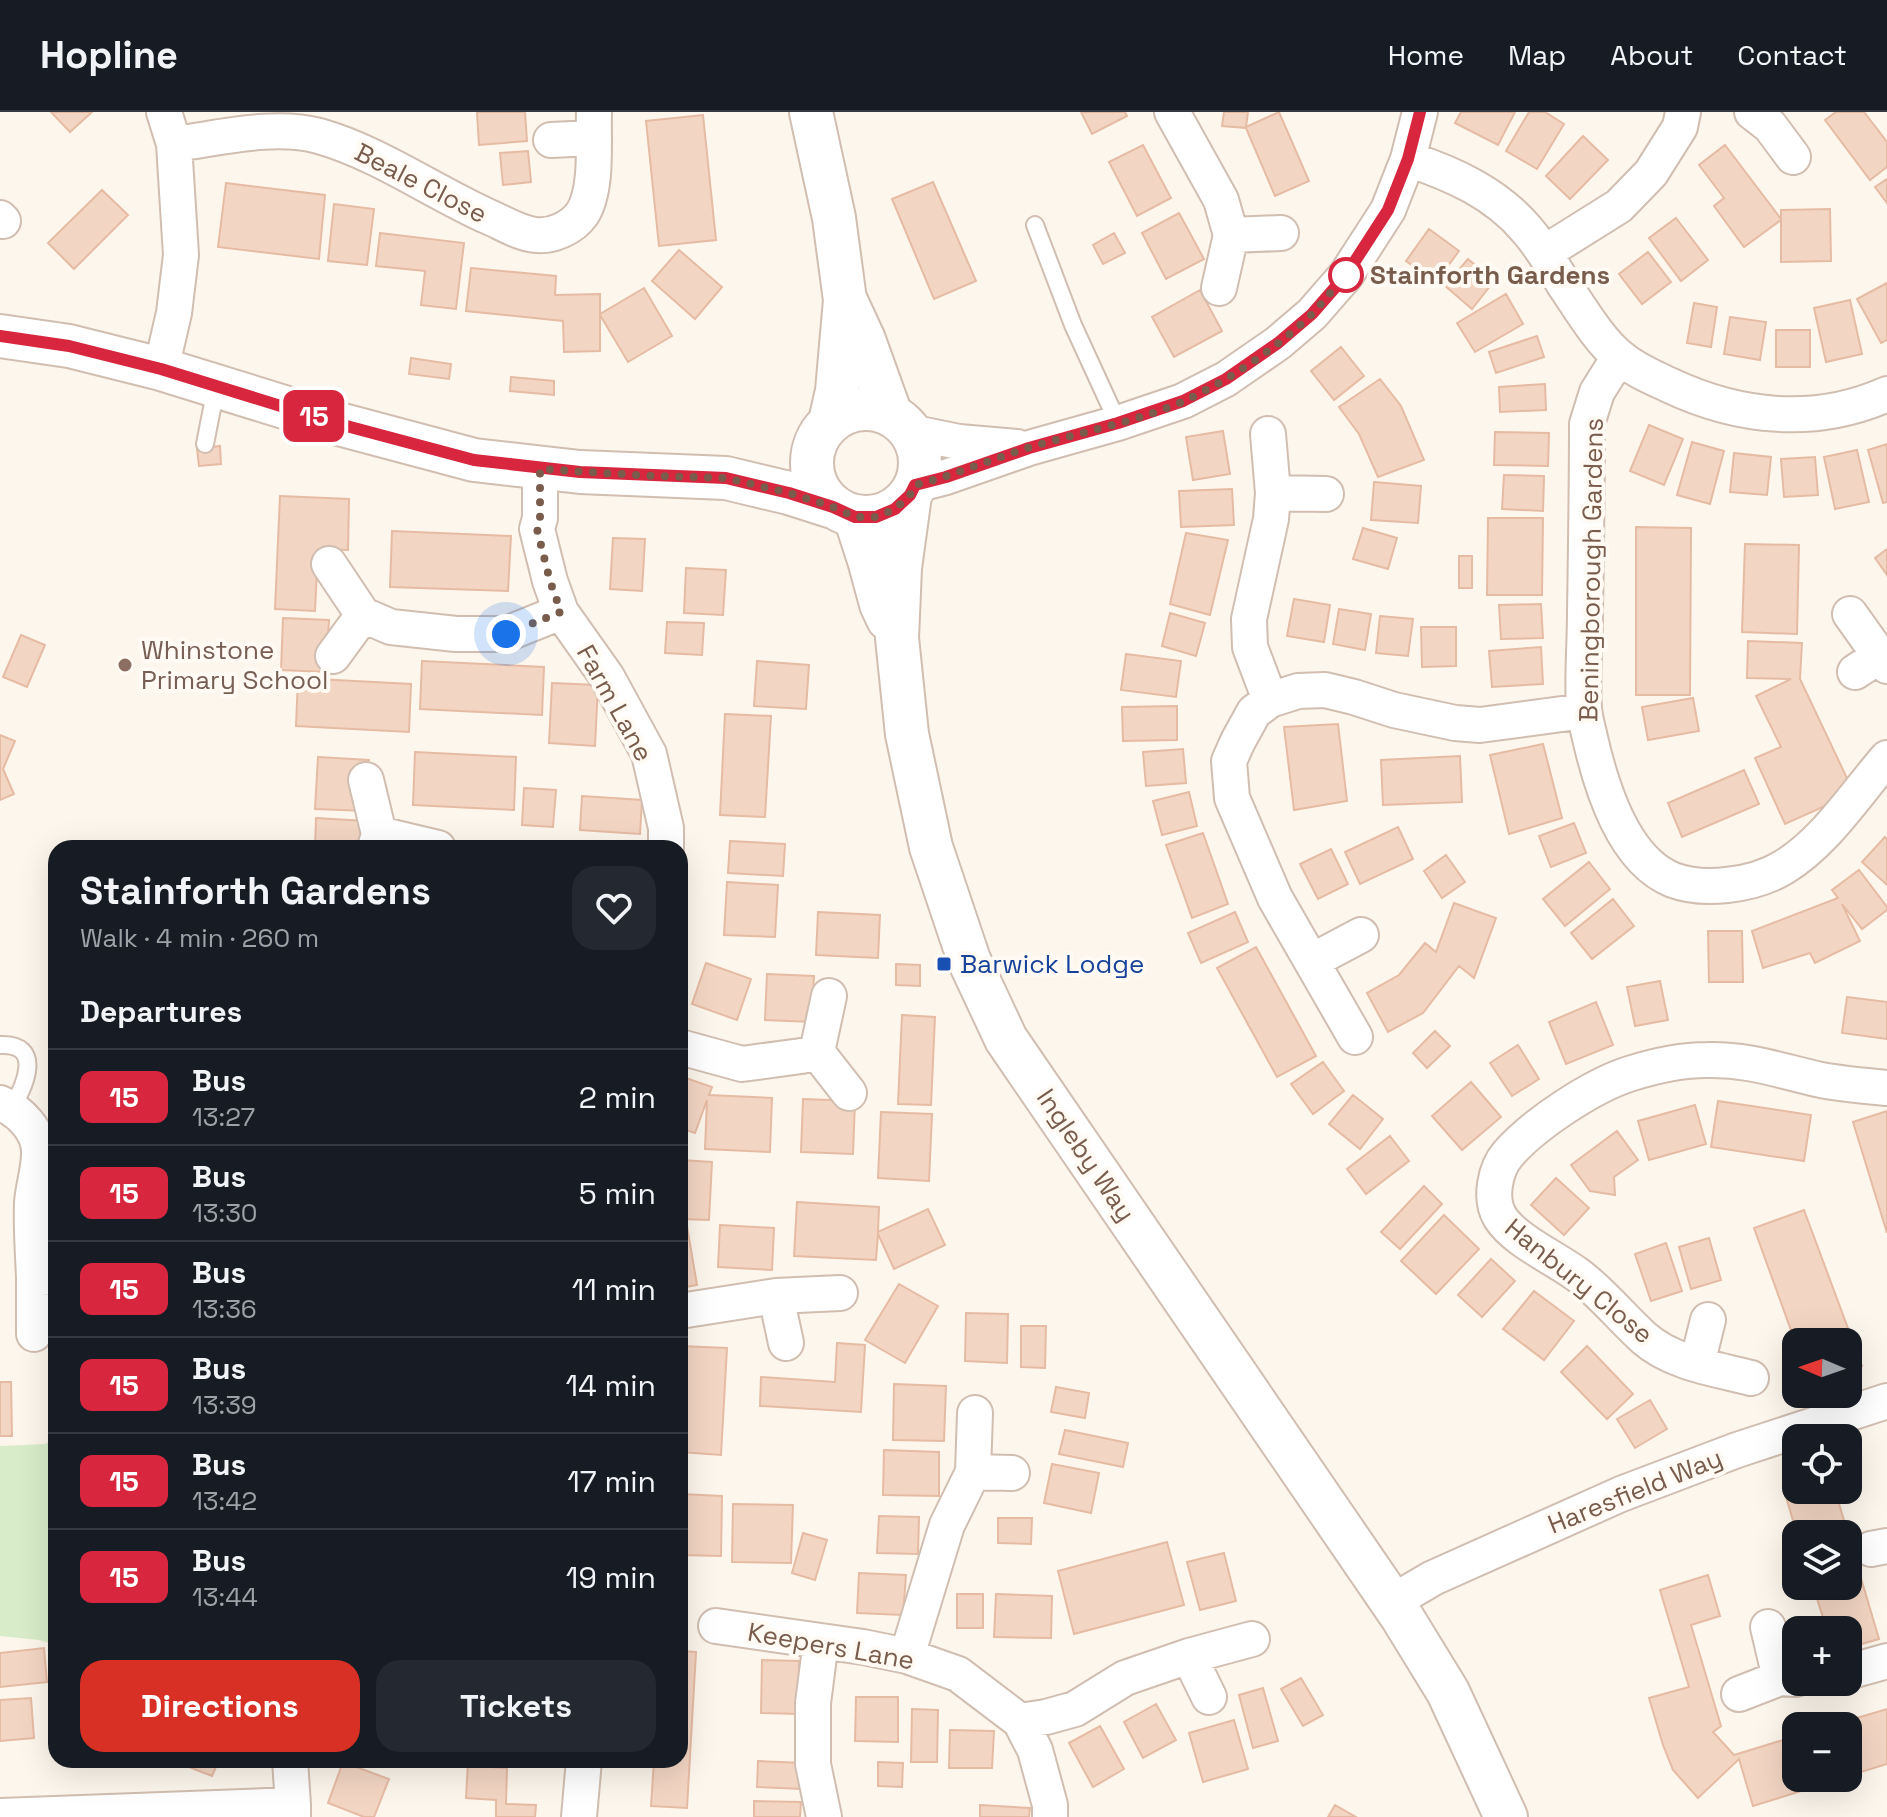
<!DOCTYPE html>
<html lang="en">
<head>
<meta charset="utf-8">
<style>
	:root { --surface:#171b24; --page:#242831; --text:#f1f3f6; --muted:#9ea1a6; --line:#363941; --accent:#d93025 }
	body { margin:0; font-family:"Space Grotesk",sans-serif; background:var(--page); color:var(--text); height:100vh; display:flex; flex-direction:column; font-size:30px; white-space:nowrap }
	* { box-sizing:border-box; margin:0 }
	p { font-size:26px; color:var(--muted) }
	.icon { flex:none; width:44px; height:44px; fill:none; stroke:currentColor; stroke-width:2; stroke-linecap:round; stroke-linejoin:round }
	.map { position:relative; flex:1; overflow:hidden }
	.details { position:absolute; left:48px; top:728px; width:640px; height:928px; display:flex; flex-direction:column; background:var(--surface); border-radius:24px; box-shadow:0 8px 32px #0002 }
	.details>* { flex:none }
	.badge { padding:0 16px; border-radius:12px; font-size:28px; line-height:52px }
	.needle { width:52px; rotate:272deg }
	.tools { position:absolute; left:1782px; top:1216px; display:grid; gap:16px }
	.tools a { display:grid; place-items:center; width:80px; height:80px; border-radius:16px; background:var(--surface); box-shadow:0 8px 32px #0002; font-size:40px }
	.you { position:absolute; width:40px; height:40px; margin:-20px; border:6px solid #fff; border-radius:50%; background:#1a73e8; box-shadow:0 0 0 12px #1a73e833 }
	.map>.badge { position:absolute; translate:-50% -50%; box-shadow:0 0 0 4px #fff }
	h2 { padding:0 32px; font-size:30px; line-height:72px }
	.round { display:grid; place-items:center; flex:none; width:84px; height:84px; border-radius:24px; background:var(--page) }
	.headline { display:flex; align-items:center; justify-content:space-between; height:136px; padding:0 32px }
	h1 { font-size:38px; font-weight:700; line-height:60px }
	.action { display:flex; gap:16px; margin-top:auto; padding:16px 32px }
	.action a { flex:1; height:92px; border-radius:24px; background:var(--accent); color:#fff; font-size:32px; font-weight:700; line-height:92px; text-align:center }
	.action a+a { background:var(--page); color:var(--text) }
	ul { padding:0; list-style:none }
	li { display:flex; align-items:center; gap:24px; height:96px; padding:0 32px; border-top:2px solid var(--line) }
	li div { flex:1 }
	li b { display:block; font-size:30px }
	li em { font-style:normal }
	li .badge { min-width:88px; font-weight:700; text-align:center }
	header { display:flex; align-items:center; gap:48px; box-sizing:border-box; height:112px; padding:0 40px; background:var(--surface); border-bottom:2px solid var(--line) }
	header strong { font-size:38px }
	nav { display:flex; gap:44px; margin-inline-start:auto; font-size:28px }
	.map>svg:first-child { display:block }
	.green { fill:#d8ecc9 }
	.building { fill:#f3d5c3; stroke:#e6bba3; stroke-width:2 }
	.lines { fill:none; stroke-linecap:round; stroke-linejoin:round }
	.service-casing { stroke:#d1beb0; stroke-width:20 }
	.minor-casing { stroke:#d1beb0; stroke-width:38 }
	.tertiary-casing { stroke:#d1beb0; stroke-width:46 }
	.service { stroke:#fff; stroke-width:16 }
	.minor { stroke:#fff; stroke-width:34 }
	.tertiary { stroke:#fff; stroke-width:42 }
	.line-casing { stroke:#fff; stroke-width:18 }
	.line { stroke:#d7263d; stroke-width:12 }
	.walk { stroke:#7a5c4d; stroke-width:8; stroke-dasharray:0 14.4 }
	.stop-dot { fill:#fff; stroke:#d7263d; stroke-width:4 }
	.education-dot { fill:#8d6e63; stroke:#fffaf3; stroke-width:3 }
	.transit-dot { fill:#1a4fb4; stroke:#fffaf3; stroke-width:3 }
	.labels { text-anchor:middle; stroke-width:8; stroke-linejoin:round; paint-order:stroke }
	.street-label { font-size:26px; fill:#7a5c4d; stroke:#fffaf3 }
	.stop-label { font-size:26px; font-weight:bold; fill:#7a5c4d; stroke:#fffaf3; text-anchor:start }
	.education-label { font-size:26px; fill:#785e54; stroke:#fffaf3; text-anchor:start }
	.transit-label { font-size:26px; fill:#164399; stroke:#fffaf3; text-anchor:start }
</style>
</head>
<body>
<header>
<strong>Hopline</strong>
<nav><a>Home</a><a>Map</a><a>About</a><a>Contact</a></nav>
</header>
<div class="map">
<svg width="1887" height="1705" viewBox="0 0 1887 1705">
	<rect width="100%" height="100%" fill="#fdf6ec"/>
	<path class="green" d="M56,1327V1533L39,1528L0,1524V1334L45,1332Z"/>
	<path class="building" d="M51,0H92L70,20Z
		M477,0H525L527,29L479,33Z
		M1081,0H1125L1127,4L1092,22Z
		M1224,0H1248L1246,15L1279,0L1309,69L1275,84L1246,16L1222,14Z
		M1461,0H1515L1498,33L1455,11Z
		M1529,0H1545L1564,12L1537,57L1506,39Z
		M1836,0H1864L1887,30V55L1870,68L1825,8Z
		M703,3L716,128L659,134L646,9Z
		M1583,24L1608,48L1570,87L1546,64Z
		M1143,33L1171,86L1137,104L1109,50Z
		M1725,33L1781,107V98L1830,97L1831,149L1781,150V108L1744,135L1714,94L1724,86L1699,53Z
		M528,39L531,70L503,73L500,41Z
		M1887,67V91L1875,75Z
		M933,70L976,169L934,187L892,87Z
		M226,71L325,83L319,147L218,135Z
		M102,78L128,103L74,157L48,131Z
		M334,92L374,97L367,153L328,149Z
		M1179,101L1204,147L1166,167L1142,121Z
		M1676,106L1708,148L1681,169L1649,126Z
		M1429,117L1459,139L1436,170L1406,149Z
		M380,121L464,131L456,197L421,193L425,159L376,154Z
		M1114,121L1125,141L1103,152L1093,133Z
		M679,138L722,175L695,207L652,169Z
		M1648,140L1671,170L1642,192L1619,162Z
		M1468,147L1494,169L1472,197L1445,174Z
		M471,156L556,164L555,183L600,182V202L644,176L672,224L628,250L600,203V239L564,240L563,209L466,199Z
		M1887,171V228L1881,231L1857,187Z
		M1200,178L1222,219L1174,245L1152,205Z
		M1506,182L1523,212L1475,240L1457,211Z
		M1850,188L1862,242L1826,250L1814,196Z
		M1694,191L1717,195L1711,235L1687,231Z
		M1730,205L1766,210L1760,248L1724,242Z
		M1776,218H1810V255H1776Z
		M1537,224L1544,245L1496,261L1489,240Z
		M1341,235L1364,264L1334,288L1311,259Z
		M411,246L451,252L449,267L409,262Z
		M511,265L554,269V283L510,279Z
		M1380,267L1401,294L1424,348L1378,365L1359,322L1339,295Z
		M1545,272L1546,298L1500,300L1499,275Z
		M1649,313L1683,327L1664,373L1630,359Z
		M1223,319L1230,362L1193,368L1186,325Z
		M1495,320L1549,321L1548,354L1494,353Z
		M1692,330L1724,339L1710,392L1677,383Z
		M1887,332V390L1883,391L1868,338Z
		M220,334L221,352L199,354L197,337Z
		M1857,338L1869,390L1835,397L1824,345Z
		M1734,341L1771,345L1767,383L1730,380Z
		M1815,345L1818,383L1784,385L1781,347Z
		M1504,363L1544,364L1543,399L1502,397Z
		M1374,370L1421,374L1418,411L1371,408Z
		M1232,377L1234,413L1181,415L1179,379Z
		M280,384L349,387L348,438L318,437L315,499L275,497Z
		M1488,406H1543L1542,483H1487Z
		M1636,415L1691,416L1690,583H1636Z
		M1363,416L1397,426L1388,457L1353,447Z
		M392,419L511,424L508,479L390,475Z
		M1186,421L1228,428L1210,503L1170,492Z
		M613,426L645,427L642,479L610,477Z
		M1745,432L1799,433L1797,522L1742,520Z
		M1887,437V463L1875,446Z
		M1459,444H1472V476H1459Z
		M686,456L726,458L723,503L684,501Z
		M1294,487L1330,493L1324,530L1287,524Z
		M1541,492L1543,526L1501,527L1499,493Z
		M1339,497L1371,502L1365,538L1333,532Z
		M1170,501L1205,511L1196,544L1162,534Z
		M1380,504L1413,507L1408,544L1376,541Z
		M283,506L329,508L326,560L281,558Z
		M667,510L704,511L702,543L665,541Z
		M1421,515H1456V554L1422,555Z
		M21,523L45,533L27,575L3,565Z
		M1748,529L1802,531L1800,567L1854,681L1785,712L1755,646L1781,635L1756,584L1791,567L1747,566Z
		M1541,535L1543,572L1492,575L1489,539Z
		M1126,542L1181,549L1176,585L1121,578Z
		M422,549L544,555L542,603L420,597Z
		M757,549L809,553L806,597L754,594Z
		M298,566L411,572L409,620L296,614Z
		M552,571L598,573L595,634L549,631Z
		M1693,586L1699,619L1648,628L1642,595Z
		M1177,594V628L1123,629L1122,595Z
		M725,602L771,604L765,705L720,703Z
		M1338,612L1347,689L1294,698L1284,615Z
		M0,623L15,629L3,657L14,682L0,688Z
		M1543,632L1562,706L1509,722L1490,643Z
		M1183,637L1186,671L1146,674L1143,640Z
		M415,640L516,645L514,698L413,693Z
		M1460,644L1462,690L1383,693L1381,648Z
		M318,645L369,648L366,699L315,697Z
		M1744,658L1759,692L1682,725L1668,691Z
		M524,676L556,678L553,715L522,713Z
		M1189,680L1197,714L1162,723L1153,689Z
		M582,684L642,688L640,722L580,718Z
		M316,706L365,709L364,736H315Z
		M1574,711L1586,741L1551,755L1539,724Z
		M1398,715L1413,747L1360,772L1345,740Z
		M1203,721L1228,792L1192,806L1166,733Z
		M1885,725L1887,727V773L1862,750Z
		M730,729L785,732L783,764L728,761Z
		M1331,737L1348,772L1318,787L1300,752Z
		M1446,743L1465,770L1442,786L1424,759Z
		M1589,750L1610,777L1565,814L1543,787Z
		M1859,758L1887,795V798L1862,817L1842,792L1860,829L1815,851L1810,841L1763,856L1752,819L1838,786L1832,778Z
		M727,770L778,773L775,825L724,823Z
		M1613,787L1634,814L1592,847L1571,821Z
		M1454,791L1496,806L1474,866L1459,854L1423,901L1388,920L1367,881L1399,863L1425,831L1436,840Z
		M818,800L880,803L878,846L816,843Z
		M1235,800L1248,830L1201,851L1188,821Z
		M1708,819H1742L1743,870H1709Z
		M1256,835L1316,944L1277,965L1217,856Z
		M706,851L751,867L737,908L692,892Z
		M896,852L920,853V874L896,873Z
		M767,862L814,864L812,910L765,908Z
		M1660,869L1668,908L1635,914L1627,875Z
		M1847,885L1887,890V927L1842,921Z
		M1596,890L1613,933L1566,952L1549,910Z
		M902,903L935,905L931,993L898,992Z
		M1435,919L1450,934L1427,956L1413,941Z
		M1518,933L1539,967L1512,984L1490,951Z
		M1323,950L1344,979L1313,1002L1291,972Z
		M683,965L712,975L709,983L772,986L770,1040L705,1037L707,988L695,1021L680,1016V974Z
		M1471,970L1501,1005L1462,1038L1432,1004Z
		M1353,983L1383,1007L1360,1037L1329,1012Z
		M803,987L855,989L853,1042L801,1040Z
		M1718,989L1811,1003L1804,1049L1711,1035Z
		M1695,993L1706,1032L1649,1048L1638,1009Z
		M1887,999V1121L1853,1010Z
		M881,1000L932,1002L929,1069L878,1066Z
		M1617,1019L1638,1048L1614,1065L1615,1083L1590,1079L1571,1053Z
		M1390,1024L1409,1049L1366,1082L1347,1057Z
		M680,1048L712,1050L709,1108L680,1107Z
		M1556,1066L1589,1096L1564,1123L1531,1093Z
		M1424,1074L1442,1092L1400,1137L1381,1120Z
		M797,1090L879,1095L878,1120L928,1097L945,1133L894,1157L878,1122L876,1148L794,1144Z
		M1804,1098L1862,1254L1848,1260V1230H1796V1232L1754,1116Z
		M1444,1103L1479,1137L1436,1182L1401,1149Z
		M720,1113L774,1116L772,1158L718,1155Z
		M687,1114L697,1173L680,1176V1115Z
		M1709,1126L1721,1168L1691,1177L1679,1135Z
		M1666,1131L1682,1179L1651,1189L1635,1142Z
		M1491,1147L1515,1169L1482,1205L1458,1183Z
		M899,1172L938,1194L905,1251L865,1228Z
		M1534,1179L1574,1209L1544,1248L1503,1217Z
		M966,1201L1008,1202L1007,1251L965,1249Z
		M1021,1214H1046L1045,1256L1021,1255Z
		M837,1231L865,1233L861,1300L760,1294L761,1265L835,1270Z
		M680,1234L727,1236L721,1343L680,1340Z
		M1587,1234L1633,1282L1607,1307L1561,1260Z
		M0,1270H11L12,1324H0Z
		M894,1272L946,1274L944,1329L893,1328Z
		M1056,1275L1089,1281L1085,1306L1051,1300Z
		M1650,1288L1667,1317L1635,1336L1617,1307Z
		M1065,1318L1128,1331L1123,1355L1059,1342Z
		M884,1338L939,1340V1384L883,1383Z
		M1052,1352L1099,1361L1091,1401L1044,1391Z
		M1796,1375V1378H1835L1848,1422H1797L1784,1378Z
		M681,1382L722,1384L721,1444L680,1443Z
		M733,1392L793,1393L791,1451L732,1450Z
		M879,1404L919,1405L918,1442L877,1441Z
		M998,1406H1032L1031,1432L998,1431Z
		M803,1421L827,1428L815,1468L792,1461Z
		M1848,1422L1879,1527L1848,1536V1518H1827L1813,1474H1848Z
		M1167,1430L1184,1493L1074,1522L1058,1459Z
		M1224,1441L1236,1489L1200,1498L1187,1450Z
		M859,1461L906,1463L903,1503L857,1501Z
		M1708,1463L1720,1504L1691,1513L1721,1614L1713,1620L1734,1643L1796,1624V1666H1843L1753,1694L1739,1647L1698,1686L1673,1658L1663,1633L1649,1586L1689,1575L1660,1478Z
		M957,1482H983V1516H957Z
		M996,1482L1052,1484L1051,1526L994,1525Z
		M44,1536L47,1570L0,1575V1541Z
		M680,1539L696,1540L687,1696L651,1694L654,1648H680Z
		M762,1548L799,1549L798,1602L761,1601Z
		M1301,1566L1323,1603L1303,1614L1281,1577Z
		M1263,1576L1278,1629L1253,1636L1239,1583Z
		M856,1585H898V1630L855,1629Z
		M31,1586L34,1626L0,1629V1588Z
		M1156,1592L1176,1628L1143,1646L1124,1610Z
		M912,1597L938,1598L937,1650H911Z
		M1887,1597V1652L1848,1664V1614H1830Z
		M1234,1608L1248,1657L1203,1670L1189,1621Z
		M1100,1614L1124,1657L1093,1675L1069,1631Z
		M950,1618L994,1619L992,1656H949Z
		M171,1648H219L212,1664Z
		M439,1648H473V1654L507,1656L506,1692L536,1693L535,1705H496V1688L466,1686L468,1649Z
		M758,1649L803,1651L802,1677L757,1675Z
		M343,1650L389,1667L374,1705H364L328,1691Z
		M878,1650L903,1651L902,1675L878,1674Z
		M754,1689L801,1690L800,1705H754Z
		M980,1693L1030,1696L1029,1705H980Z
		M1335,1693L1356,1705H1328Z"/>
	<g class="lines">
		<defs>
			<path id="service" d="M1035,113L1073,213L1118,311
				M205,332L216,276
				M0,933C44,931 25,974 12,995"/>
			<path id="minor" d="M1172,0L1221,88L1231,123L1219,176
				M1752,0L1770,14L1793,45
				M551,28L593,26
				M174,32C221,26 273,12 319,24C379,41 433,80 489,105C503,111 519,121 535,123C552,125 572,116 582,102C598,78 593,28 594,0
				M1408,47C1453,62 1496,81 1527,118C1542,135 1553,155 1565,174C1580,196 1600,230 1621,246C1635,258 1652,265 1669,273C1739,306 1815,314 1887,282
				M0,106L3,109
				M1231,123L1281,121
				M1544,141L1619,94L1651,61L1680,15L1683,0
				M1619,245L1597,280L1587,312C1587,375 1586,437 1585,500C1585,532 1582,565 1584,597C1585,607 1588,617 1590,626C1601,674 1623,748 1673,768C1689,774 1709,775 1727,773C1747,771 1766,766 1784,755C1826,729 1855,683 1887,646
				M161,257L174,201L181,143L174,32L164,0
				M910,320L959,330L1017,335
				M1268,322L1273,381L1271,407L1249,507L1250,535L1270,588
				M540,357V406L537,417L550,469L561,500L607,565L649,642L666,716V736
				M915,373L946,365L1029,336L1118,311L1183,289L1226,267L1278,231L1312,202L1346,163L1388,98L1408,47L1420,0
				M1273,381L1326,382
				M329,452L363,503
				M1850,502L1887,554
				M333,544L363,503L391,515L456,522H506L561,500
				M1855,560L1878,545
				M366,668L379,722
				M375,736L379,722L438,736
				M1312,849L1361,823
				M1355,925L1275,786L1232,686L1229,649L1238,629L1254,600L1270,588L1298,579L1325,578L1354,585L1394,598L1455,611L1480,613L1584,599
				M680,935L742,952L801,944L817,940L849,981
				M817,940L829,884
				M0,991C20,999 40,1019 39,1042C39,1058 33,1075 32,1091C31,1116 33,1141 34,1166L56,1165
				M34,1166V1222
				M776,1184L786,1231
				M680,1199L776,1184L840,1181
				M1697,1252L1708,1208
				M1751,1266C1716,1257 1672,1251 1644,1226C1621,1205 1602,1181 1578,1163C1555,1146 1514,1128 1500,1105C1489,1087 1495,1057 1508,1042C1534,1012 1592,974 1629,962C1654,954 1682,948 1707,948C1750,947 1780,959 1821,968C1842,972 1865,974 1887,976
				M973,1360L1012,1361
				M1871,1437L1887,1434
				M1392,1490L1433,1466L1621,1382L1737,1338L1887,1289
				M716,1514L863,1535L907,1544L958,1562L1020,1609L1035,1638L1050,1693V1705
				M1768,1515L1780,1566
				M821,1529L813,1591V1652L824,1705
				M907,1544L947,1413L973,1360L975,1301
				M1189,1544L1209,1585
				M1848,1560L1887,1549
				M1739,1582L1780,1566L1796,1567
				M1020,1609L1046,1605L1075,1597L1125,1566L1189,1544L1252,1527
				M290,1648L293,1693
				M0,1704L293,1693V1705
				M579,1705L584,1648"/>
			<path id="tertiary" d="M811,0L834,106L845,188L837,279L830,310
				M846,189L864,228L891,303
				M0,224L69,234L161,257L339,312L474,348L580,360L726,366L789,381L833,395
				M812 351a54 54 0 1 1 108 0a54 54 0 1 1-108 0Z
				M910,383L900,456L897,526L907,622L931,735L969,848L1006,927L1402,1505L1448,1580L1506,1705
				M855,405L869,448L881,492L888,507"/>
		</defs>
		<use href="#service" class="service-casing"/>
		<use href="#minor" class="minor-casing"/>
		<use href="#tertiary" class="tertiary-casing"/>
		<use href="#service" class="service"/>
		<use href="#minor" class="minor"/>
		<use href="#tertiary" class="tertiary"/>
	</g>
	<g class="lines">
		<defs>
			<path id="line" d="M0,224L69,234L161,257L339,312L474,348L580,360L726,366L789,381L833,395L855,405H876L895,397L910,383L915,373L946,365L1029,336L1118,311L1183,289L1226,267L1278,231L1312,202L1346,163L1388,98L1408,47L1420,0"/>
		</defs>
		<use href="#line" class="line-casing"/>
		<use href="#line" class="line"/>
		<path class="walk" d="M506,522L561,500L550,469L537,417L540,406V357L653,364L726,366L789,381L833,395L855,405H876L895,397L910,383L915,373C955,363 992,347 1031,335C1081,320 1136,310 1184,289C1229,268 1274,238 1310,204C1323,191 1334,175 1346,163"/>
	</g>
	<circle class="stop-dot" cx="1346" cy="163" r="16"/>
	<circle class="education-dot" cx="125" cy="553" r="8"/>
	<rect class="transit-dot" x="936" y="844" width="16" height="16" rx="4"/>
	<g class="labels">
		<g class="street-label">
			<text transform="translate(421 71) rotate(27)" y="9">Beale Close</text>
			<text transform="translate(1591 458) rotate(-89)" y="9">Beningborough Gardens</text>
			<text transform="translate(615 591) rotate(61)" y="9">Farm Lane</text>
			<text transform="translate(1086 1043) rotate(56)" y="9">Ingleby Way</text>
			<text transform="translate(1579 1169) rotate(39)" y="9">Hanbury Close</text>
			<text transform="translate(1635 1379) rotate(-22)" y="9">Haresfield Way</text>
			<text transform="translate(831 1534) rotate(10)" y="9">Keepers Lane</text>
		</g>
		<g class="stop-label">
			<text x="1370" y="172">Stainforth Gardens</text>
		</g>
		<g class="education-label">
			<text x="141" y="547">Whinstone<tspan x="141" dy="30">Primary School</tspan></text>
		</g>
		<g class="transit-label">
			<text x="960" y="861">Barwick Lodge</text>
		</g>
	</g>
</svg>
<div class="tools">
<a><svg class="needle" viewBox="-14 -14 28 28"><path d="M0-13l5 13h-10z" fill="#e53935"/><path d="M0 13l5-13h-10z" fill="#9ea1a6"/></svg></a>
<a><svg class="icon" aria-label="locate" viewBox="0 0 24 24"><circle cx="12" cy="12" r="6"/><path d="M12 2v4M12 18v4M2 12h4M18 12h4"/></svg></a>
<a><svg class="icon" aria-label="layers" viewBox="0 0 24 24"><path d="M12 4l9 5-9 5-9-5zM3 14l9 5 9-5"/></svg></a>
<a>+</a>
<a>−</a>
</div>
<div class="you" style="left:506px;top:522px"></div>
<b class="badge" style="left:314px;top:304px;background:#d7263d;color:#fff">15</b>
<section class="details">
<div class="headline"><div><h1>Stainforth Gardens</h1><p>Walk · 4 min · 260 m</p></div><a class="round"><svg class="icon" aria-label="heart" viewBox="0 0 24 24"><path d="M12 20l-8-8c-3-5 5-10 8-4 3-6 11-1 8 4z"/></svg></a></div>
<h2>Departures</h2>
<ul>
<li><span class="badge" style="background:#d7263d;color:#fff">15</span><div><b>Bus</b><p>13:27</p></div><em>2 min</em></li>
<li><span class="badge" style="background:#d7263d;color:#fff">15</span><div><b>Bus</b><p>13:30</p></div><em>5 min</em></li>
<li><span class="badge" style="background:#d7263d;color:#fff">15</span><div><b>Bus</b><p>13:36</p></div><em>11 min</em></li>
<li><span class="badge" style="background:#d7263d;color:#fff">15</span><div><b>Bus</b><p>13:39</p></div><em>14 min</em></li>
<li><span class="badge" style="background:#d7263d;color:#fff">15</span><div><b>Bus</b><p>13:42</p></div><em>17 min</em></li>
<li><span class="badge" style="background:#d7263d;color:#fff">15</span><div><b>Bus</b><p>13:44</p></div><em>19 min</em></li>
</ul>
<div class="action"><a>Directions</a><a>Tickets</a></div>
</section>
</div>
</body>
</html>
